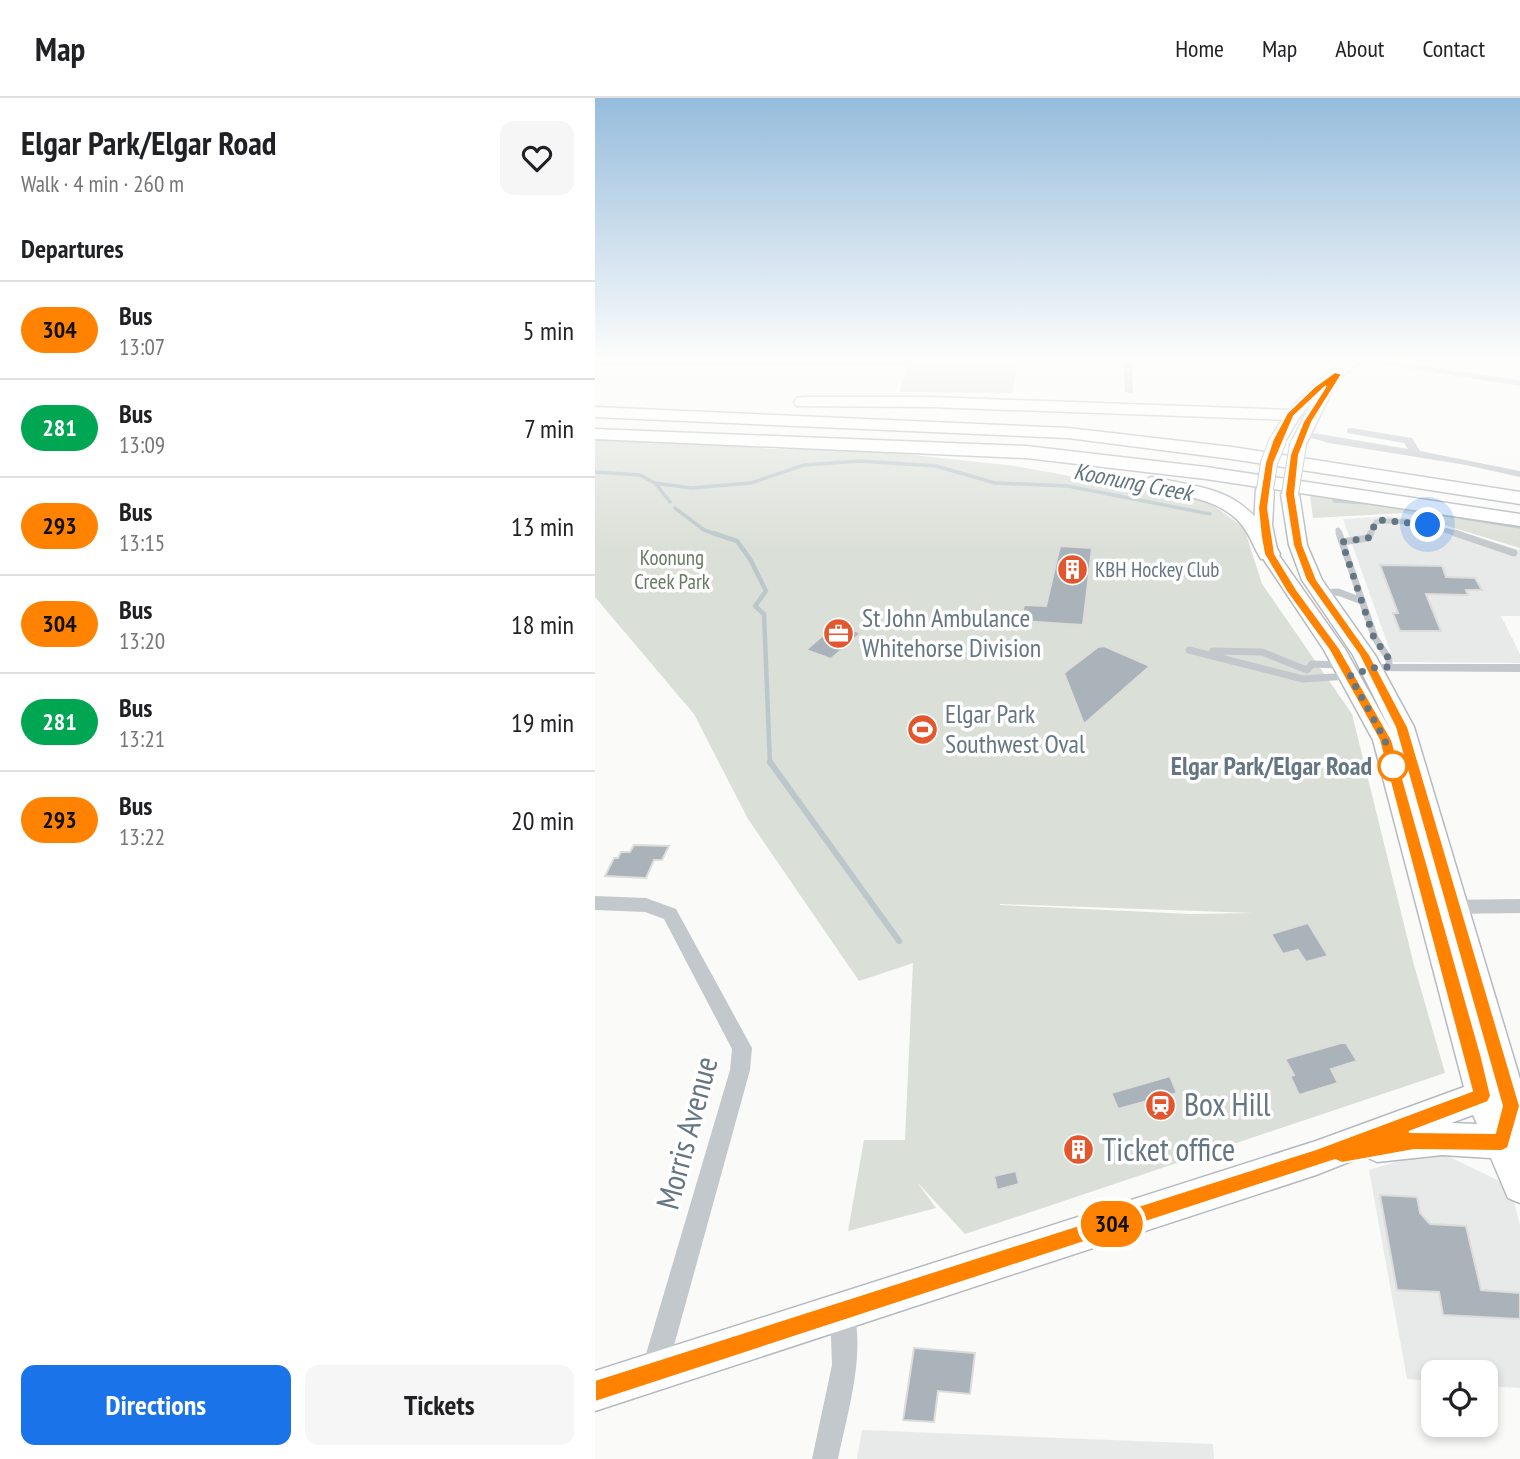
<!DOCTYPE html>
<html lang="en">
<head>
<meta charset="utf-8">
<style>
	:root { --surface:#fff; --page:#f6f6f6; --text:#202124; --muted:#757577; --line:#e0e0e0; --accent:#1a73e8 }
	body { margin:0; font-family:"PT Sans Narrow",sans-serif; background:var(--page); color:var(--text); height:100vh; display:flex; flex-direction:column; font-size:26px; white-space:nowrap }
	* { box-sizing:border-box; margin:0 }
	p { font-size:23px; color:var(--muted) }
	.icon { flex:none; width:38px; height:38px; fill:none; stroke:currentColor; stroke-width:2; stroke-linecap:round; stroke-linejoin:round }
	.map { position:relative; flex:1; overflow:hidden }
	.side { display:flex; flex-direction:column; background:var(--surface); width:595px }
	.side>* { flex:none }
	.badge { padding:0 14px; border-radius:23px; font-size:24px; line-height:46px }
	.fabs { position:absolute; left:826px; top:1262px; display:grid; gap:14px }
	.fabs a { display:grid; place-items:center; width:77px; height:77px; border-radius:14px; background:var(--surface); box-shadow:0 4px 10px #0003; font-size:35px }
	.you { position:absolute; width:35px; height:35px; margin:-18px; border:5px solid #fff; border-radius:50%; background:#1a73e8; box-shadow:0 0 0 10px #1a73e833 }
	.map>.badge { position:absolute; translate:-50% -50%; box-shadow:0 0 0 4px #fff }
	h2 { padding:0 21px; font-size:26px; line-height:63px }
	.round { display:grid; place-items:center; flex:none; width:74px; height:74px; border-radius:14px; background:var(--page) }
	.summary { display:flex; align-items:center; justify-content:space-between; height:119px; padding:0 21px }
	h1 { font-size:33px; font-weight:700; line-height:52px }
	.primary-button { display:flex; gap:14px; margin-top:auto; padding:14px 21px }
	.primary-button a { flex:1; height:80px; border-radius:14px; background:var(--accent); color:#fff; font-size:28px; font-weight:700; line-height:80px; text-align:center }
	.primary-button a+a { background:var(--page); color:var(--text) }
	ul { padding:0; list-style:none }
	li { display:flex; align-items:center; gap:21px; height:98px; padding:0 21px; border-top:2px solid var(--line) }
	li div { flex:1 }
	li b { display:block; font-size:26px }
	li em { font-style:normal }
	li .badge { min-width:77px; font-weight:700; text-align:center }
	header { display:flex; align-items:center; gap:42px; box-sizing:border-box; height:98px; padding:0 35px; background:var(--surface); border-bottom:2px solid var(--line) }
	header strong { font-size:33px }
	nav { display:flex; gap:38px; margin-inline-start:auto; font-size:24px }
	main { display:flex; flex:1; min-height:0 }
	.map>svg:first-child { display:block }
	.built { fill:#e8e9e9 }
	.green { fill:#dadfd7; fill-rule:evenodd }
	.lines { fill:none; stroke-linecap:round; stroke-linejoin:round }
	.stream-far2 { stroke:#bbc7cb; stroke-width:3.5 }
	.stream-far1 { stroke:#bbc7cb; stroke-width:4.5 }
	.stream { stroke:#bbc7cb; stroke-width:6 }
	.building { fill:#aab3b9; stroke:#dcdcda; stroke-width:2 }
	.primary-casing { stroke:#b5babe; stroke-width:3 }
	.highway-casing { stroke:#b4b9bd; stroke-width:3 }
	.lane-far1 { stroke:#c3c8cc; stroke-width:5 }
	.lane { stroke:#c3c8cc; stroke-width:7 }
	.street { fill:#c3c8cc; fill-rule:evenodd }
	.primary { fill:#fff; fill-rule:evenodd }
	.highway { fill:#fff; fill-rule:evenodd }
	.primary-bridge-casing { stroke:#b5babe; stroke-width:18; stroke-linecap:butt }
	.primary-bridge { stroke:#fff; stroke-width:16 }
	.line { fill:#ff8200; stroke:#fff; stroke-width:2; fill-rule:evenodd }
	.walk { stroke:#657683; stroke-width:7; stroke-dasharray:0 12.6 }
	.stop-dot { fill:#fff; stroke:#ff8200; stroke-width:3.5 }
	.labels { text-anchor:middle; stroke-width:7; stroke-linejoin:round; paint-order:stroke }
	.far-park-label { font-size:21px; fill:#687a64; stroke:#fff }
	.far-poi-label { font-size:21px; fill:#657683; stroke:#fff; text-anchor:start }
	.far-water-label { font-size:23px; font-style:italic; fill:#60757c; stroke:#fff }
	.poi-label { font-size:26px; fill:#657683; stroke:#fff; text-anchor:start }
	.stop-label { font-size:26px; font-weight:bold; fill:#657683; stroke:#fff; text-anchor:end }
	.near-poi-label { font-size:32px; fill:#657683; stroke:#fff; text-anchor:start }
	.near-street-label { font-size:32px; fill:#657683; stroke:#fff }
</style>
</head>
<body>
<header>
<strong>Map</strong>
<nav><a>Home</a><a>Map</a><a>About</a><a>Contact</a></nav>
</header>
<main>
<section class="side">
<div class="summary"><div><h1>Elgar Park/Elgar Road</h1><p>Walk · 4 min · 260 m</p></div><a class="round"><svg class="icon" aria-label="heart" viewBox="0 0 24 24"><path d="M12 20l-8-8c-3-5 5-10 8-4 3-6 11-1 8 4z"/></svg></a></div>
<h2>Departures</h2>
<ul>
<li><span class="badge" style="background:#ff8200;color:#111">304</span><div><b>Bus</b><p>13:07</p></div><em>5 min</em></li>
<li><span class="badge" style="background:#00a651;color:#fff">281</span><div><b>Bus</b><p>13:09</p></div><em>7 min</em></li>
<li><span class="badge" style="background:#ff8200;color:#111">293</span><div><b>Bus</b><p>13:15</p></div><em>13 min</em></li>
<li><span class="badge" style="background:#ff8200;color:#111">304</span><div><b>Bus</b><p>13:20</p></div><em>18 min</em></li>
<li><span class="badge" style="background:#00a651;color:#fff">281</span><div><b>Bus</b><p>13:21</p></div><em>19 min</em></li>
<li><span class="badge" style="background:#ff8200;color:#111">293</span><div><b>Bus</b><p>13:22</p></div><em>20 min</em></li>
</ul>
<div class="primary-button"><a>Directions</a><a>Tickets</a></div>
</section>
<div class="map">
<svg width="925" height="1361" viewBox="0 0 925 1361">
	<rect width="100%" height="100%" fill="#fafaf8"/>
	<path class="built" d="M794,418L824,422L925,452V518H906L925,556V565L799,564L748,421Z
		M840,1052L915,1088L925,1127V1290L891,1288V1274H838V1283L812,1281L774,1072Z
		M267,1332L618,1346L619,1361H262Z"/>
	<path class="green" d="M316,261H423L417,295L304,294Z
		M0,337L178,351L271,352L420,368L613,403L649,430L667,486L757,616L819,867L850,975L370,1136L322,1084L341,1110L253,1133L269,1042H310L318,865L264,883L153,721L99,616L0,499ZM405,807V806L659,815L595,816Z
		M714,390L925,421V450L810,415L718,420Z"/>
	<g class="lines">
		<path class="stream-far2" d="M0,374L45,377L60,385L96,390L156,385L209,367L265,363L341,368L400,385L473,388L615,416
			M60,385L75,404
			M739,403L774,405
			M80,410L109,432L123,437
			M832,414L925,429"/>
		<path class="stream-far1" d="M118,435L142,443L155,461L171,493L160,508L169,516L175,666"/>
		<path class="stream" d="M175,664L304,843"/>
	</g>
	<path class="building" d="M465,448L497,450L488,527L425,523L429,507L451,508Z
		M785,467L847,468L851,479L880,480L887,492H871L873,497L831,496L846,533H805L798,515H803Z
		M241,526L266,535L236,561L211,552Z
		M509,548L555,568L489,626L469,575L503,549Z
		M39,747L74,748L67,762H59L51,780L10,778L19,760H23L26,754H35Z
		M713,825L733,858L711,864L703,852L688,856L676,836Z
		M746,945H751L762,963L736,971L743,985L704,997L695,978L699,977L690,961Z
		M575,978L582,995L523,1011L516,995Z
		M486,1041L495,1055L483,1062L474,1048Z
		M421,1073L424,1086L402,1092L399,1078Z
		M785,1097L822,1099L825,1115L835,1126L871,1128L886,1192L925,1195V1221L848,1217L844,1194L802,1192Z
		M319,1250L380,1255L375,1296L343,1293L339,1324L308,1322Z"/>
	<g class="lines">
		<defs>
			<path id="primary" d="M752,261H768L729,293L735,297L709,350L703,352L695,347L716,305L704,320L689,345H677L675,342C693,307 721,285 752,261Z
				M670,386L679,391L677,427L683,456L750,551L796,633L758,557L707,482L694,447L686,396L695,391L704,396L712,447L727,482L780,557L819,629L925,981V1105L913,1100L896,1060L847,1057L782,1064L769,1058L721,1077L0,1313V1273L721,1043L869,989L778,642L729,552L665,456L659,427L661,391ZM878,1017L882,1026L856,1025Z"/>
			<path id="highway" d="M208,299H335L695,312L704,317L695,322L335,309L202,308L199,304L202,300Z
				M0,309L473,330L637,349L925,394V406L637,361L473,340L0,319Z
				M0,331L431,348L611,369L925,416V428L611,381L431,360L0,341Z
				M556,379C621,392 652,392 685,456L682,461H666C659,450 655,437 647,427C623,398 583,398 549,389L546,385Z"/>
		</defs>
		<use href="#primary" class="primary-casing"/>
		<use href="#highway" class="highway-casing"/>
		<path class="lane-far1" d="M743,432L745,437
			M775,437L781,424C810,420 838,428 866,437"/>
		<path class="lane" d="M744,435L767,503
			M860,435L919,455
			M747,444L773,440L776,435
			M727,495L743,494L767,503L780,540L794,561V569
			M594,552L708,581L755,578
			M618,553L667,554L712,572L717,566L746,567"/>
		<path class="street" d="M0,261H317L322,264L317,267H0Z
			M528,261H537L538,296L530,294Z
			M755,261H780L925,282V288Z
			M756,330L817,340L825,353L925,373V379L871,367L734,345L702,336L707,333L813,351L809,345L752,335V331Z
			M777,566H925V574L772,573L770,570Z
			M0,798L51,800L81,811L157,950L155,972L72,1273L68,1282L59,1286L50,1282L46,1273L135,972L137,951L69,821L50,814L0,812Z
			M925,801V815L854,816L848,814L845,809L848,804L854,802Z
			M247,1202L256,1205C273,1249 252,1317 243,1361H217L237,1267L235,1214L238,1205Z"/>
		<use href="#primary" class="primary"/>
		<use href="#highway" class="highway"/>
		<defs>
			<path id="primary-bridge" d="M670,391L674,365L683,342
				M695,396L703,347"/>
		</defs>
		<use href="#primary-bridge" class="primary-bridge-casing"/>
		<use href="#primary-bridge" class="primary-bridge"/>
	</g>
	<linearGradient id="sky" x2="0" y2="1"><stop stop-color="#96bcdc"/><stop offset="0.58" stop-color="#fdfdfc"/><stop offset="1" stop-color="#fdfdfc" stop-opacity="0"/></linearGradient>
	<rect width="925" height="452" fill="url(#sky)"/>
	<path class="line" d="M740,274L747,276L717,324L704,357L700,396L708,447L722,482L775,557L813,629L925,1008L913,1050L907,1053L819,1052L747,1065L740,1062L0,1304V1282L721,1051L877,993L784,642L734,552L691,493L669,456L666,439L663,410L670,365L678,341L692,315L719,289ZM731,288L708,324L695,357L690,396L698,447L711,482L764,557L800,629L907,1008L900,1035L814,1034L893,1004L896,998L887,960L797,642L745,551L702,492L680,456L673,410L679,365L699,318Z"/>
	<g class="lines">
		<path class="walk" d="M798,668L790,642L755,578L777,570L794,569V561L779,540L747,444L773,440L778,435L779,426L785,422L833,427"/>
	</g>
	<defs>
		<symbol id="building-disc" viewBox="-11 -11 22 22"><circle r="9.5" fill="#e4572e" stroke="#fff"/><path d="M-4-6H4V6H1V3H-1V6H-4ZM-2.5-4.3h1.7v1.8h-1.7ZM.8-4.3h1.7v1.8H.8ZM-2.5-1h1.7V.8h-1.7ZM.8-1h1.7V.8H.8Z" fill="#fff"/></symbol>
		<symbol id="office-disc" viewBox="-11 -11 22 22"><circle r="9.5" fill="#e4572e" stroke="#fff"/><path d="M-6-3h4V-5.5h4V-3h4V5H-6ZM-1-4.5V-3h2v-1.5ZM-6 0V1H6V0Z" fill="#fff"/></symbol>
		<symbol id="stadium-disc" viewBox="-11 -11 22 22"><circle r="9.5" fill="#e4572e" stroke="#fff"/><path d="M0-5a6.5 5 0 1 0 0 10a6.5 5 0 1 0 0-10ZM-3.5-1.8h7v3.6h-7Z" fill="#fff"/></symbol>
		<symbol id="station-disc" viewBox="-11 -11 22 22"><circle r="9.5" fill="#e4572e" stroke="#fff"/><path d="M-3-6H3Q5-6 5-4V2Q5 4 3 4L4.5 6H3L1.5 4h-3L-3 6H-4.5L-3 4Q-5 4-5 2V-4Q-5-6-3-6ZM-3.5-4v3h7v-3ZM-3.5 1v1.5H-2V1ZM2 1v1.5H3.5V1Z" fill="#fff"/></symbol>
	</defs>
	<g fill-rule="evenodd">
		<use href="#building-disc" x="460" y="454" width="35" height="35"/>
		<use href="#office-disc" x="226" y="518" width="35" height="35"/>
		<use href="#stadium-disc" x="310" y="614" width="35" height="35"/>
		<use href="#station-disc" x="548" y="990" width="35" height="35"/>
		<use href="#building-disc" x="466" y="1034" width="35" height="35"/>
	</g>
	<circle class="stop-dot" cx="798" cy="668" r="14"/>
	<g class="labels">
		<g class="far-park-label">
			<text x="77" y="467">Koonung<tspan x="77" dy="24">Creek Park</tspan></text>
		</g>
		<g class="far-poi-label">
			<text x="500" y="479">KBH Hockey Club</text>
		</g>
		<g class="far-water-label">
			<text transform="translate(538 384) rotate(11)" y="8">Koonung Creek</text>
		</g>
		<g class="poi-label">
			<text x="267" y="529">St John Ambulance<tspan x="267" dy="30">Whitehorse Division</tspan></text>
			<text x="350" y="625">Elgar Park<tspan x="350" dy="30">Southwest Oval</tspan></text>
		</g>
		<g class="stop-label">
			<text x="777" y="677">Elgar Park/Elgar Road</text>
		</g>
		<g class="near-poi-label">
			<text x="589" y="1018">Box Hill</text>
			<text x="507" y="1063">Ticket office</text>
		</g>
		<g class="near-street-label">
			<text transform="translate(92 1035) rotate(-75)" y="11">Morris Avenue</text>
		</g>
	</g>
</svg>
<div class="fabs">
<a><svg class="icon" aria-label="locate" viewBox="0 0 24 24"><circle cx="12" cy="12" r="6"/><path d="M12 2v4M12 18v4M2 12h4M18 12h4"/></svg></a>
</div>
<div class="you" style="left:833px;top:427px"></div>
<b class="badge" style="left:517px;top:1126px;background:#ff8200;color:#111">304</b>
</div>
</main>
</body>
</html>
